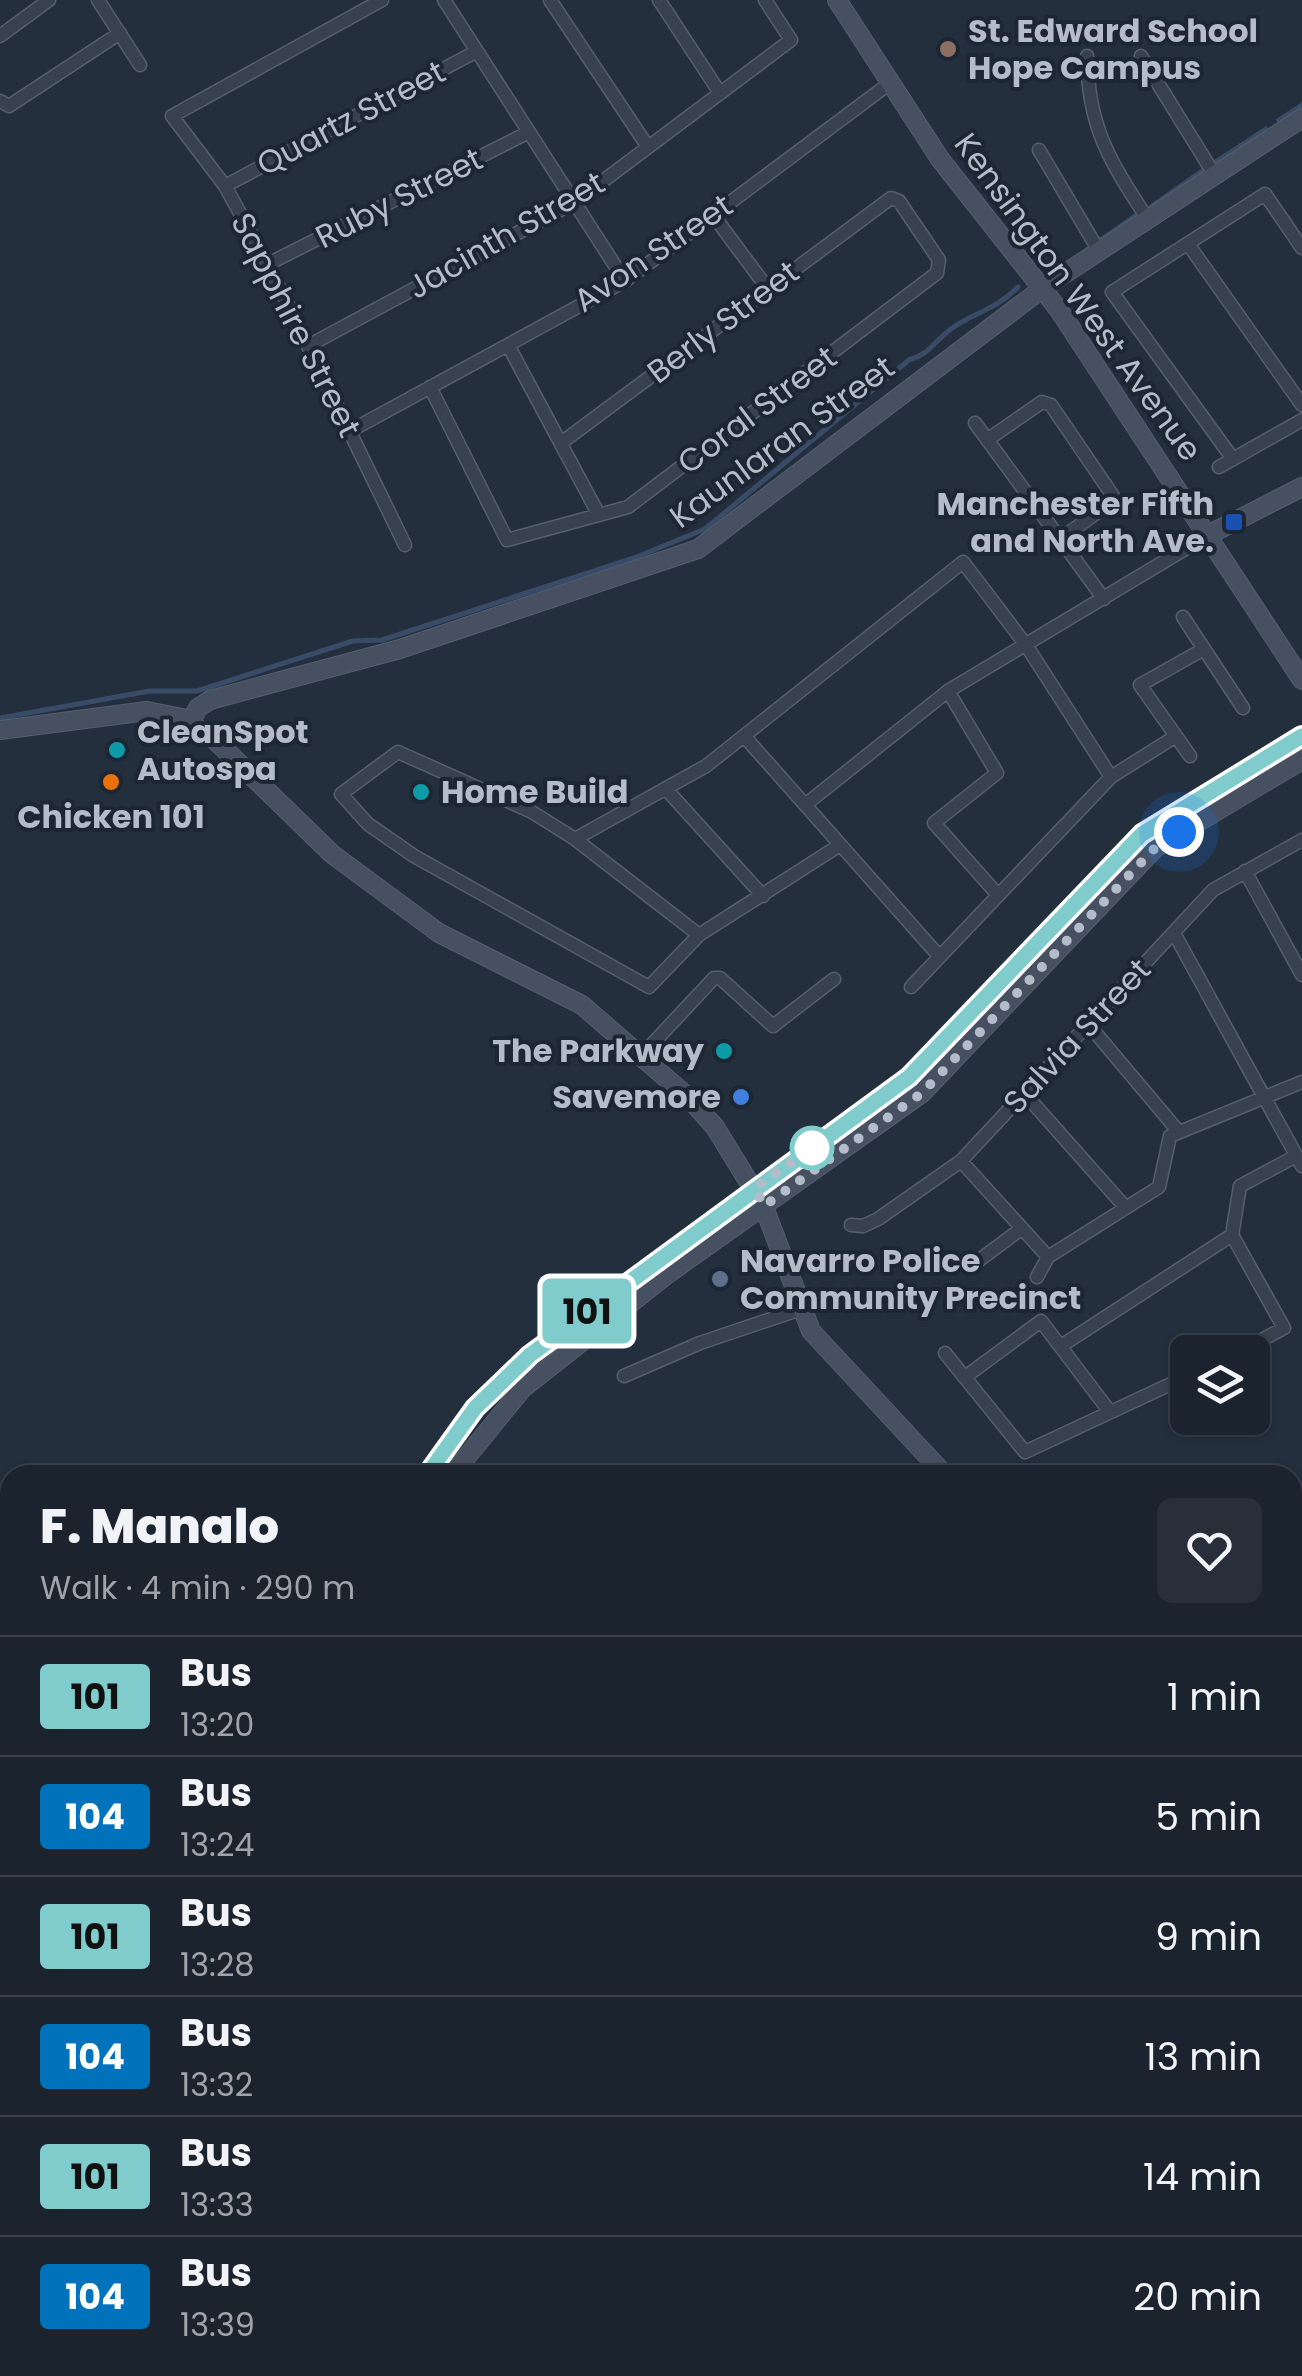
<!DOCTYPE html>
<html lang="en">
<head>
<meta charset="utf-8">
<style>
	:root { --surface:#1b232e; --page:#282f3a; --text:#f1f3f6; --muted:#a0a4aa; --line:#39404a }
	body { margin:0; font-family:Poppins,sans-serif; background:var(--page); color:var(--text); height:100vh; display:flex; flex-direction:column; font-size:38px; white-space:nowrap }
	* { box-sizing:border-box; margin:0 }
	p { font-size:32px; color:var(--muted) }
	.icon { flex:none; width:55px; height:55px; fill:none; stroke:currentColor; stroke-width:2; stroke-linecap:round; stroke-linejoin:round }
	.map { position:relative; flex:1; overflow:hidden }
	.panel { position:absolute; left:0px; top:1465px; width:1302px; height:912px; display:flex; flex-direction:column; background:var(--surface); border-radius:30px 30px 0 0; box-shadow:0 2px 8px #0004,0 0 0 2px var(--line) }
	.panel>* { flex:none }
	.badge { padding:0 20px; border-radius:8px; font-size:35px; line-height:65px }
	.controls { position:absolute; left:1170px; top:1335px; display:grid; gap:20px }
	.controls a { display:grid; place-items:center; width:100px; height:100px; border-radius:15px; background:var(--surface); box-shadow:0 2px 8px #0004,0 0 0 2px var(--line); font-size:50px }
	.you { position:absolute; width:50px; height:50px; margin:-25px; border:8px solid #fff; border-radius:50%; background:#1a73e8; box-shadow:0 0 0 15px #1a73e833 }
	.map>.badge { position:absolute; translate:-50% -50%; box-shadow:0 0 0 5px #fff }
	.round { display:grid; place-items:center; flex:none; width:105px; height:105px; border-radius:15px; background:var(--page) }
	.summary { display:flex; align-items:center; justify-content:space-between; height:170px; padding:0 40px }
	h1 { font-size:48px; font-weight:800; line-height:75px }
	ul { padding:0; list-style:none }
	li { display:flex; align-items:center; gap:30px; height:120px; padding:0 40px; border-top:2px solid var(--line) }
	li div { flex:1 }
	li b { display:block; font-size:38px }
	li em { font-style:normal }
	li .badge { min-width:110px; font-weight:700; text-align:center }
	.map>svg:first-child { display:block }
	.green { fill:#263c3f }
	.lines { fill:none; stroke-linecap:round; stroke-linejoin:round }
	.stream { stroke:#394c67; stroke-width:5 }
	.street-casing { stroke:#565f6c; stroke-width:15 }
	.secondary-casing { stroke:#565f6c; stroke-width:20 }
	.street { stroke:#38414e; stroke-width:12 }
	.secondary { stroke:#465061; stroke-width:18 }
	.line-casing { stroke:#fff; stroke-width:22 }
	.line { stroke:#80cccc; stroke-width:15 }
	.walk { stroke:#b4bcc9; stroke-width:10; stroke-dasharray:0 18 }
	.education-dot { fill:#8d6e63; stroke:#1d2633; stroke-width:4 }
	.transit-dot { fill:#1a4fb4; stroke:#1d2633; stroke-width:4 }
	.culture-dot { fill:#0f9aa8; stroke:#1d2633; stroke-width:4 }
	.food-dot { fill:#e8710a; stroke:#1d2633; stroke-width:4 }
	.shop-dot { fill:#3f7fe0; stroke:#1d2633; stroke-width:4 }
	.stop-dot { fill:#fff; stroke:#80cccc; stroke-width:5 }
	.service-dot { fill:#5c6f8a; stroke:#1d2633; stroke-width:4 }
	.labels { text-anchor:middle; stroke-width:8; stroke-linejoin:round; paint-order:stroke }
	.poi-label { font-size:32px; font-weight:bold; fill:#b4bcc9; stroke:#1d2633; text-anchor:start }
	.street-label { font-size:32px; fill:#b4bcc9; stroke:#1d2633 }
</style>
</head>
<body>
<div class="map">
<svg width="1302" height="2376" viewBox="0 0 1302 2376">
	<rect width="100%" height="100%" fill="#242f3e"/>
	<path class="green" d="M44,2368H613L618,2376H33Z"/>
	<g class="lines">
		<path class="stream" d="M1279,120L1302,105
			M1217,161L1266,129
			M1152,206L1202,171
			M1102,239L1135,216
			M0,718L150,691H197L353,641L382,640L634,558L705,529L909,360C928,354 931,346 946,333C968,313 993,313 1018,287
			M1292,1842L1302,1829
			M0,2220L10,2207
			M319,2368L320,2376"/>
		<defs>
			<path id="street" d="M98,0L140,65
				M382,0L172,116L225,186L268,264L405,545
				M444,0L625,281
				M550,0L648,147
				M659,0L720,93
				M0,36L49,0
				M1087,56C1088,127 1109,160 1147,218
				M1141,56L1214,174
				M0,101L9,106L120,33
				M1039,150L1099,251
				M225,186L477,51
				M713,215L768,289
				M1188,244L1302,405
				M268,264L529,132
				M508,345L599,515
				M308,346L575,202L791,40L765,0
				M430,387L507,540L628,507L937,273L939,260L899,201L891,198L561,443
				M975,423L1104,599
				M350,431L625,281L890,83
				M987,440L1042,402L1051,405L1113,496L1105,507L1060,539
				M1233,459L1112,292L1265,194L1302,248
				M1219,467L1302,420
				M1183,617L1243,708
				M948,691L997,773L934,823L998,895
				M744,736L939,956
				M1190,756L1140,685L1204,649
				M666,789L763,896
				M805,805L948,691L1210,534
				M575,839L706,766L963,562L1026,645L1111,777
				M1245,871L1302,975
				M1174,933L1302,1166
				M699,935L575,839L532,812L398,752L341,794L368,824L414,856L649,987L699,935L840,845
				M911,987L1111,777L1176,736
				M1088,1024L1179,1132
				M642,1055L714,978H720L773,1026L834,979
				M1024,1093L1126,1208
				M961,1161L1048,1257
				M851,1225L863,1226L878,1219L961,1161L1213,890L1302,840
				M1232,1235L1284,1328L1239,1352
				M974,1264L1021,1229
				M1037,1277L1048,1257L1159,1187L1170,1136L1302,1082
				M1061,1346L1232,1235L1240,1186L1296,1156
				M945,1353L1025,1452L1188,1376
				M624,1376L700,1343L801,1309
				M965,1377L1041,1321L1110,1412
				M1292,1674L1302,1667
				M1292,2257L1302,2260
				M720,2368L722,2376
				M828,2368L841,2376
				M976,2368L989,2376
				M1098,2376L1104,2368
				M1211,2376L1217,2368"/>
			<path id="secondary" d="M837,0L940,159L1059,310L1302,680
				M1210,534L1302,487
				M190,723L198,708L210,700L400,649L698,549L1043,288L1302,118
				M0,730L147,711L182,718L215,740L332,854L439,933L582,1005L688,1097L715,1127L764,1207L811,1331L945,1475
				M427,1475L475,1408L530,1355L909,1077L1142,833L1302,736
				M452,1475L522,1389L669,1273L922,1093L1155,848L1302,760
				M1292,1947L1302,1954
				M0,2349L10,2342
				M635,2368L639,2376
				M658,2368L661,2376
				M0,2373L10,2366"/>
		</defs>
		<use href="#street" class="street-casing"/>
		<use href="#secondary" class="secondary-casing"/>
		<use href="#street" class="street"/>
		<use href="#secondary" class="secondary"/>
	</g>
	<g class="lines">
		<defs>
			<path id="line" d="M427,1475L475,1408L530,1355L909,1077L1142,834L1302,736"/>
		</defs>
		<use href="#line" class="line-casing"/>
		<use href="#line" class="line"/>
		<path class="walk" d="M812,1148L816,1145L755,1188L764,1206L922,1093L1155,848L1179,832"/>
	</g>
	<circle class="education-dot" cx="948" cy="49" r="10"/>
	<rect class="transit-dot" x="1224" y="512" width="20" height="20" rx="5"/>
	<g class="culture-dot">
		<circle cx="117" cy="750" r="10"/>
		<circle cx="421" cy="792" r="10"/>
		<circle cx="724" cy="1051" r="10"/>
	</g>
	<circle class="food-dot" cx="111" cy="782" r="10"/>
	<circle class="shop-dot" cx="741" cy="1097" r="10"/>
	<circle class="stop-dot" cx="812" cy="1148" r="20"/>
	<circle class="service-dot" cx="720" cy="1279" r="10"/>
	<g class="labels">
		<g class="poi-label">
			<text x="968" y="42">St. Edward School<tspan x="968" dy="37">Hope Campus</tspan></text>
			<text x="1214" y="515" text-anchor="end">Manchester Fifth<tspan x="1214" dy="37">and North Ave.</tspan></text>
			<text x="137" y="743">CleanSpot<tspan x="137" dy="37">Autospa</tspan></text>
			<text x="441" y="803">Home Build</text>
			<text x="111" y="828" text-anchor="middle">Chicken 101</text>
			<text x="704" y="1062" text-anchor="end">The Parkway</text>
			<text x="721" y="1108" text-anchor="end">Savemore</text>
			<text x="740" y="1272">Navarro Police<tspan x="740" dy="37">Community Precinct</tspan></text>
		</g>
		<g class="street-label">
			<text transform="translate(351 118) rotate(-28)" y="11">Quartz Street</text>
			<text transform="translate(399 198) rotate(-27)" y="11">Ruby Street</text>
			<text transform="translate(506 235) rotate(-30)" y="11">Jacinth Street</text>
			<text transform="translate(653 253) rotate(-34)" y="11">Avon Street</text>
			<text transform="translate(1078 297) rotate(54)" y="11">Kensington West Avenue</text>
			<text transform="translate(723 322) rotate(-37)" y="11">Berly Street</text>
			<text transform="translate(296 325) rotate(63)" y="11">Sapphire Street</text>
			<text transform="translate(757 410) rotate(-37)" y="11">Coral Street</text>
			<text transform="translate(782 442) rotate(-36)" y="11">Kaunlaran Street</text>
			<text transform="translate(1077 1036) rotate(-47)" y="11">Salvia Street</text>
		</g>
	</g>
</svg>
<div class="controls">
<a><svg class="icon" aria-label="layers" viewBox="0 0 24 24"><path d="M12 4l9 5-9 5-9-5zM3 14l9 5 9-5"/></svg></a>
</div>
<div class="you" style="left:1179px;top:832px"></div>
<b class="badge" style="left:587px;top:1311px;background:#80cccc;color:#111">101</b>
<section class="panel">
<div class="summary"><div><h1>F. Manalo</h1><p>Walk · 4 min · 290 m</p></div><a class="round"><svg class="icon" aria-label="heart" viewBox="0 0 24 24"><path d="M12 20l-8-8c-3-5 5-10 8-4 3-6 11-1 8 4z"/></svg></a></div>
<ul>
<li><span class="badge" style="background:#80cccc;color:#111">101</span><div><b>Bus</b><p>13:20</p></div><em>1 min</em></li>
<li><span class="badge" style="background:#0072bc;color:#fff">104</span><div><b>Bus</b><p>13:24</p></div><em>5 min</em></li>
<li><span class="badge" style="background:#80cccc;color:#111">101</span><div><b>Bus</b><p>13:28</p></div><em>9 min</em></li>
<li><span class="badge" style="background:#0072bc;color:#fff">104</span><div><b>Bus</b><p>13:32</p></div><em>13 min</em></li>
<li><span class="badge" style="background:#80cccc;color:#111">101</span><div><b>Bus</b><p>13:33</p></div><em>14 min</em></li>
<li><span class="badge" style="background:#0072bc;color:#fff">104</span><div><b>Bus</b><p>13:39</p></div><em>20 min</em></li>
</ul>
</section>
</div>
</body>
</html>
